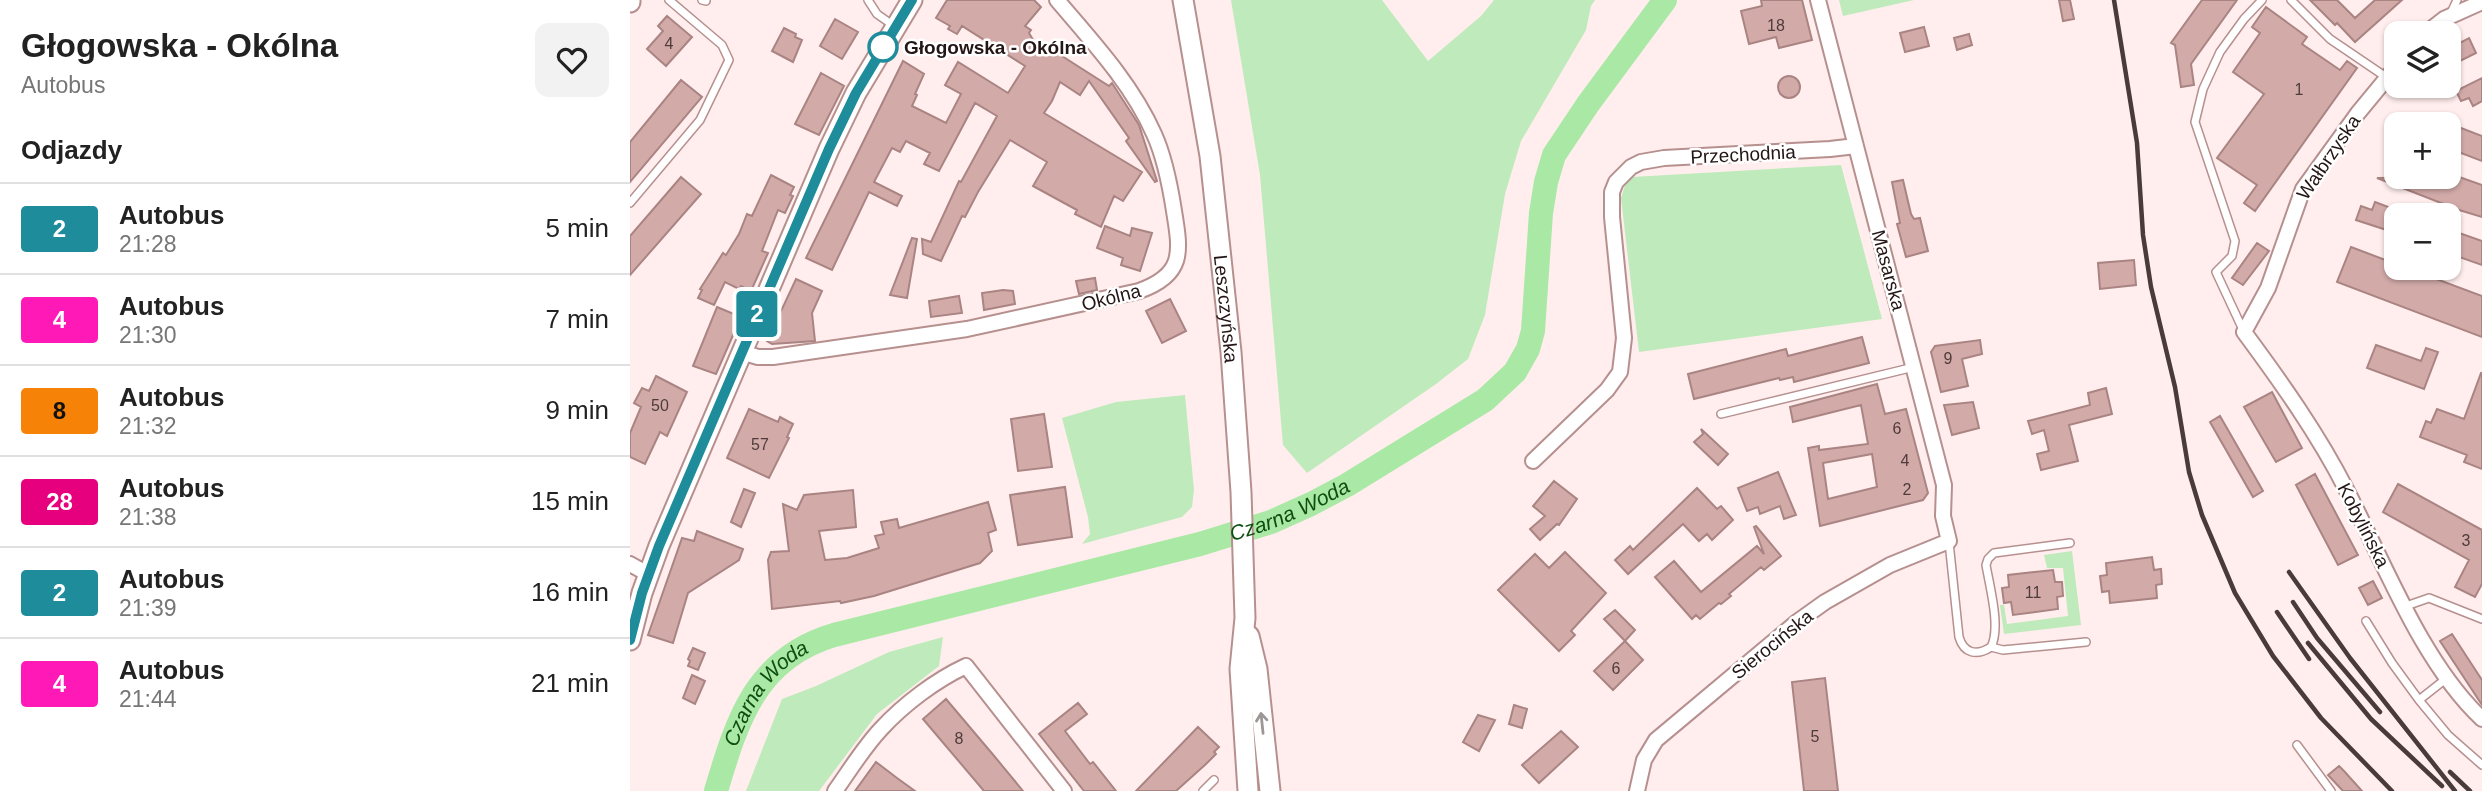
<!DOCTYPE html>
<html lang="pl">
<head>
<meta charset="utf-8">
<style>
	:root { --surface:#fff; --page:#f2f2f2; --text:#222; --muted:#767676; --line:#e0e0e0 }
	body { margin:0; font-family:Helvetica,sans-serif; background:var(--page); color:var(--text); height:100vh; display:flex; flex-direction:column; font-size:26px; white-space:nowrap }
	* { box-sizing:border-box; margin:0 }
	p { font-size:23px; color:var(--muted) }
	.icon { flex:none; width:38px; height:38px; fill:none; stroke:currentColor; stroke-width:2; stroke-linecap:round; stroke-linejoin:round }
	.map { position:relative; flex:1; overflow:hidden }
	.side { display:flex; flex-direction:column; background:var(--surface); width:630px }
	.side>* { flex:none }
	.badge { padding:0 14px; border-radius:5px; font-size:24px; line-height:46px }
	.fabs { position:absolute; left:1754px; top:21px; display:grid; gap:14px }
	.fabs a { display:grid; place-items:center; width:77px; height:77px; border-radius:14px; background:var(--surface); box-shadow:0 2px 5px #0004; font-size:35px }
	.map>.badge { position:absolute; translate:-50% -50%; box-shadow:0 0 0 4px #fff }
	h2 { padding:0 21px; font-size:26px; line-height:63px }
	.round { display:grid; place-items:center; flex:none; width:74px; height:74px; border-radius:14px; background:var(--page) }
	.headline { display:flex; align-items:center; justify-content:space-between; height:119px; padding:0 21px }
	h1 { font-size:33px; font-weight:800; line-height:52px }
	ul { padding:0; list-style:none }
	li { display:flex; align-items:center; gap:21px; height:91px; padding:0 21px; border-top:2px solid var(--line) }
	li div { flex:1 }
	li b { display:block; font-size:26px }
	li em { font-style:normal }
	li .badge { min-width:77px; font-weight:700; text-align:center }
	main { display:flex; flex:1; min-height:0 }
	.map>svg:first-child { display:block }
	.green { fill:#bfeabb }
	.lines { fill:none; stroke-linecap:round; stroke-linejoin:round }
	.river { stroke:#a9e8a5; stroke-width:24 }
	.building { fill:#d2aba9; stroke:#a98482; stroke-width:2; fill-rule:evenodd }
	.lane-casing { stroke:#b6908f; stroke-width:10 }
	.street-casing { stroke:#b6908f; stroke-width:18 }
	.secondary-casing { stroke:#b6908f; stroke-width:23 }
	.lane { stroke:#fff; stroke-width:7 }
	.street { stroke:#fff; stroke-width:14 }
	.secondary { stroke:#fff; stroke-width:19 }
	.rail { stroke:#493b3a; stroke-width:4.5 }
	.oneway { stroke:#9c9696 }
	.line-casing { stroke:#fff; stroke-width:16 }
	.line { stroke:#1e8c9b; stroke-width:10 }
	.stop-dot { fill:#fff; stroke:#1e8c9b; stroke-width:3.5 }
	.labels { text-anchor:middle; stroke-width:5; stroke-linejoin:round; paint-order:stroke }
	.number-label { font-size:16px; fill:#503b3b }
	.stop-label { font-size:19px; font-weight:bold; fill:#241616; stroke:#fff; text-anchor:start }
	.street-label { font-size:19px; fill:#241616; stroke:#fff }
	.water-label { font-size:21px; font-style:italic; fill:#0e4f0f; stroke:#fff }
</style>
</head>
<body>
<main>
<section class="side">
<div class="headline"><div><h1>Głogowska - Okólna</h1><p>Autobus</p></div><a class="round"><svg class="icon" aria-label="heart" viewBox="0 0 24 24"><path d="M12 20l-8-8c-3-5 5-10 8-4 3-6 11-1 8 4z"/></svg></a></div>
<h2>Odjazdy</h2>
<ul>
<li><span class="badge" style="background:#1e8c9b;color:#fff">2</span><div><b>Autobus</b><p>21:28</p></div><em>5 min</em></li>
<li><span class="badge" style="background:#ff1ab8;color:#fff">4</span><div><b>Autobus</b><p>21:30</p></div><em>7 min</em></li>
<li><span class="badge" style="background:#f68308;color:#111">8</span><div><b>Autobus</b><p>21:32</p></div><em>9 min</em></li>
<li><span class="badge" style="background:#e6007e;color:#fff">28</span><div><b>Autobus</b><p>21:38</p></div><em>15 min</em></li>
<li><span class="badge" style="background:#1e8c9b;color:#fff">2</span><div><b>Autobus</b><p>21:39</p></div><em>16 min</em></li>
<li><span class="badge" style="background:#ff1ab8;color:#fff">4</span><div><b>Autobus</b><p>21:44</p></div><em>21 min</em></li>
</ul>
</section>
<div class="map">
<svg width="1852" height="791" viewBox="0 0 1852 791">
	<rect width="100%" height="100%" fill="#ffeeed"/>
	<path class="green" d="M601,0H752L798,61L851,16L864,0H965L961,6L956,30L891,141L875,194L855,315L838,359L806,384L677,473L653,445L630,175Z
		M1209,0H1284L1213,16Z
		M1211,165L1252,319L1009,352L991,198L995,185L1002,177Z
		M555,395L564,490L562,507L552,517L452,544L460,534L458,517L432,418L486,402Z
		M1442,551L1451,625L1374,634L1370,605H1374L1377,624L1438,616L1433,568H1417L1414,555Z
		M313,637L309,666L247,714L189,791H116L152,699L186,686L259,652Z"/>
	<g class="lines">
		<path class="river" id="s1" d="M86,791C107,720 126,658 204,635L570,544L641,522L681,504L717,485L855,400L885,372L898,349L903,331L911,213L916,182L924,155L958,104L1035,0"/>
	</g>
	<path class="building" d="M317,0H404L411,7L395,26L401,30L399,33L411,53L414,48L422,53L424,51L479,86L482,83L509,125L527,181L525,182L496,141L499,138L459,81L450,95L430,82L422,101L414,113L512,172L493,201L484,196L471,227L445,214L447,210L403,186L417,162L380,140L348,192L335,217L332,216L311,261L293,254L292,239L301,242L329,181L331,182L367,116L345,103L309,171L294,164L300,153L276,141L270,152L262,148L244,182L272,196L267,206L239,192L202,270L176,258L273,61L294,74L285,94L287,95L282,106L316,123L331,94L315,85L328,62L378,93L395,66L332,26L327,34L318,29L320,26L306,18Z
		M1131,0H1172L1182,40L1149,48L1146,37L1119,44L1111,11L1132,6Z
		M1429,0H1440L1444,19L1433,21Z
		M1572,0H1607L1561,64L1564,85L1551,87L1545,45L1541,43Z
		M1680,0H1707L1725,18L1745,0H1772L1725,42L1707,23L1705,25Z
		M1636,7L1677,37L1672,44L1710,70L1717,61L1727,68L1625,211L1614,203L1627,185L1587,158L1634,94L1603,72L1630,33L1622,27Z
		M37,16L62,37L36,66L17,49L33,31L28,26Z
		M205,19L228,32L212,59L190,46Z
		M1294,27L1299,46L1275,52L1270,33Z
		M154,28L166,34L165,37L172,40L163,62L142,51Z
		M1339,34L1342,45L1327,50L1324,38Z
		M1839,38L1846,53L1818,67V49Z
		M191,73L214,86L189,135L165,124Z
		M1148 87a11 11 0 1 1 22 0a11 11 0 1 1-22 0Z
		M1852,78V101L1843,106L1839,98L1831,101L1826,91Z
		M51,80L72,97L0,182V142Z
		M1818,123L1852,136V161L1818,148Z
		M1818,173L1852,185V217L1829,210L1747,178L1818,177Z
		M141,175L164,187L160,195L163,196L155,213L148,210L132,251L138,253L121,291L111,286L109,289L95,282L84,305L68,298L72,290L70,289L93,253L96,255L109,234L117,214L122,216Z
		M51,177L71,194L0,275V236Z
		M1273,180L1281,214L1284,219L1290,218L1298,251L1276,257L1267,224L1270,223L1262,182Z
		M1745,202L1766,210V233L1726,220L1731,206L1742,210Z
		M475,226L500,236L502,228L522,233L510,271L491,265L493,258L467,248Z
		M1818,229L1852,241V265L1818,253Z
		M282,238L287,239L277,298L260,295Z
		M1627,243L1639,251L1613,285L1602,278Z
		M1721,247L1766,264V268H1777L1852,296V337L1707,282Z
		M1504,260L1506,285L1470,289L1468,263Z
		M465,278L467,290L449,294L446,281Z
		M166,279L192,291L182,313L185,341L142,344L137,341Z
		M373,290L383,291L385,304L354,310L352,293Z
		M329,296L332,313L301,317L299,301Z
		M540,299L556,331L532,343L516,311Z
		M87,307L111,317L86,374L63,366Z
		M1232,337L1239,363L1164,382L1163,377L1150,380L1149,378L1064,399L1058,374L1156,349L1158,356Z
		M1350,340L1352,354L1332,359L1338,386L1311,392L1301,352L1305,346Z
		M1746,345L1791,361L1796,348L1808,352L1794,389L1737,368Z
		M1851,373H1852V469L1834,462L1837,455L1790,437L1796,421L1801,423L1807,409L1834,419Z
		M26,376L57,392L37,436L30,432L15,464L0,457V433L11,407L4,403L12,388L19,391Z
		M1247,384L1255,414L1276,409L1298,493L1293,500L1190,526L1178,448L1189,446V450L1238,444L1231,405L1163,422L1160,407ZM1242,454L1247,487L1198,499L1193,463Z
		M1476,388L1482,414L1439,425L1448,461L1411,470L1407,454L1419,451L1414,430L1402,434L1398,421L1460,405L1458,393Z
		M1642,392L1672,448L1646,462L1614,407Z
		M1343,402L1349,428L1322,435L1314,405Z
		M119,409L148,422L150,417L163,424L157,437L159,438L139,478L97,458Z
		M414,414L422,467L388,471L381,419Z
		M1590,416L1633,491L1623,497L1580,422Z
		M1071,429L1098,454L1088,465L1064,442L1073,434Z
		M1148,472L1166,515L1154,519L1150,506L1130,514L1128,507L1117,511L1108,488Z
		M1685,474L1728,555L1708,565L1666,485Z
		M924,481L947,499L929,525L927,524L910,540L900,529L915,516L903,506Z
		M1768,484L1852,530V584L1845,597L1825,587L1839,560L1753,512Z
		M435,487L442,537L388,545L380,495Z
		M1067,488L1087,509L1091,506L1103,520L1082,540L1077,534L1069,541L1053,524L998,574L985,560L1000,546L1003,550Z
		M114,489L125,493L111,527L101,522Z
		M223,490L226,527L189,531L195,560L217,558L249,548L245,536L254,534L251,522L267,519L269,528L358,502L366,530L358,533L362,551L350,563L244,596L211,603L210,601L142,609L138,560L141,552L159,551L153,504L167,510L174,495Z
		M1126,526L1151,556L1134,570L1131,567L1099,594L1101,596L1091,604L1089,603L1070,619L1066,615L1062,619L1025,577L1044,561L1071,592L1127,546L1134,554L1124,527Z
		M67,531L113,549L109,560L58,593L43,643L18,635L52,538L64,541Z
		M935,552L976,593L941,631L945,635L929,651L868,590L905,554L919,568Z
		M1522,557L1524,570L1531,569L1532,584L1526,585L1527,598L1480,603L1479,591L1472,592L1470,576L1477,575L1476,563Z
		M1423,570L1425,582H1432L1433,596L1427,597L1428,609L1383,615L1381,602L1374,603L1372,588L1379,587L1378,575Z
		M1743,581L1752,598L1738,605L1729,588Z
		M985,610L1005,630L995,641L974,619Z
		M1822,634L1852,680V705L1810,641Z
		M995,641L1013,660L983,690L964,671Z
		M63,648L75,653L68,670L58,666L60,661L58,659Z
		M62,675L75,681L65,704L53,698Z
		M1195,678L1208,791H1174L1162,682Z
		M316,699L365,757L393,791H354L293,719Z
		M448,703L457,714L435,731L460,764L463,762L486,791H454L409,734Z
		M884,705L897,709L892,728L879,724Z
		M848,715L865,720L849,751L833,742Z
		M568,727L589,747L584,752L586,754L576,764L546,791H506Z
		M931,731L948,747L909,783L892,765Z
		M246,762L267,778L285,791H225Z
		M1709,766L1714,771L1732,791H1713L1698,775Z"/>
	<g class="lines">
		<defs>
			<path id="lane" d="M72,0L76,1
				M238,0L247,14L264,26
				M1661,0L1700,39L1756,77
				M1820,15L1827,0
				M0,203L70,120L99,60L92,45L39,0
				M1614,332L1586,272L1602,256L1605,241L1565,122L1573,89L1590,52L1614,19L1632,0
				M1091,414L1284,367
				M1319,542L1329,637C1334,654 1347,656 1361,647C1371,628 1360,588 1356,565L1358,559L1364,553L1440,543
				M1776,606L1799,598L1852,619
				M1736,621L1762,663L1789,700
				M1361,647L1373,650L1456,642
				M1817,678L1789,700L1818,735L1852,765
				M1667,745L1701,791
				M573,791L584,780"/>
			<path id="street" d="M1796,33L1814,19L1852,2
				M1766,67L1728,113L1673,189L1638,288L1614,332C1651,382 1688,434 1716,489C1754,562 1792,663 1852,719
				M111,352L128,357H143L337,329L509,291C554,275 551,253 544,211C540,185 535,158 524,134C502,84 462,41 427,0
				M903,461L977,390L990,372L994,338L982,217V192L986,182L1001,167L1011,162L1034,158L1200,149L1226,146
				M0,564L18,574
				M205,791C220,770 234,747 251,729C274,704 306,680 336,666L434,791
				M1007,791L1014,760L1026,740L1167,622L1195,602L1260,565L1319,541L1313,516L1314,485L1188,0"/>
			<g id="secondary">
				<path id="s2" d="M553,0L580,156L601,352L611,492L615,618L610,669L618,791"/>
				<path d="M0,2V0"/>
				<path d="M619,636L627,669L640,791"/>
				<path d="M0,640L12,593L29,546L199,149L226,93L282,0"/>
			</g>
		</defs>
		<use href="#lane" class="lane-casing"/>
		<use href="#street" class="street-casing"/>
		<use href="#secondary" class="secondary-casing"/>
		<use href="#lane" class="lane"/>
		<use href="#street" class="street"/>
		<use href="#secondary" class="secondary"/>
		<path class="rail" d="M1484,0L1507,143L1513,235L1521,287L1545,387L1559,472L1572,515L1605,593L1643,656L1691,718L1762,791
			M1659,572L1720,658L1825,791
			M1663,602L1687,638L1750,712
			M1647,612L1679,659
			M1678,643L1741,719L1812,786
			M1820,772L1840,791"/>
	</g>
	<defs><path id="oneway-shaft" d="M-6 0H5M1.5-3L5.5 0L1.5 3" fill="none" stroke-width="1.6" stroke-linecap="round" stroke-linejoin="round" transform="scale(1.75)"/></defs>
	<use class="oneway" href="#oneway-shaft" transform="translate(632 723) rotate(-96)"/>
	<g class="lines">
		<defs>
			<path id="line" d="M0,640L12,593L29,546L199,149L226,93L282,0"/>
		</defs>
		<use href="#line" class="line-casing"/>
		<use href="#line" class="line"/>
	</g>
	<circle class="stop-dot" cx="253" cy="47" r="14"/>
	<g class="labels">
		<g class="number-label">
			<text x="1146" y="31">18</text>
			<text x="39" y="49">4</text>
			<text x="1669" y="95">1</text>
			<text x="1318" y="364">9</text>
			<text x="30" y="411">50</text>
			<text x="1267" y="434">6</text>
			<text x="130" y="450">57</text>
			<text x="1275" y="466">4</text>
			<text x="1277" y="495">2</text>
			<text x="1836" y="546">3</text>
			<text x="1403" y="598">11</text>
			<text x="986" y="674">6</text>
			<text x="1185" y="742">5</text>
			<text x="329" y="744">8</text>
		</g>
		<g class="stop-label">
			<text x="274" y="54">Głogowska - Okólna</text>
		</g>
		<g class="street-label">
			<text transform="translate(1113 154) rotate(-3)" y="7">Przechodnia</text>
			<text transform="translate(1698 157) rotate(-56)" y="7">Wałbrzyska</text>
			<text transform="translate(1259 270) rotate(75)" y="7">Masarska</text>
			<text transform="translate(481 297) rotate(-14)" y="7">Okólna</text>
			<text dy="7" stroke="none"><textPath href="#s2" startOffset="312">Leszczyńska</textPath></text>
			<text transform="translate(1734 525) rotate(63)" y="7">Kobylińska</text>
			<text transform="translate(1142 644) rotate(-39)" y="7">Sierocińska</text>
		</g>
		<g class="water-label">
			<text dy="7" stroke="none"><textPath href="#s1" startOffset="679">Czarna Woda</textPath></text>
			<text dy="7" stroke="none"><textPath href="#s1" startOffset="112">Czarna Woda</textPath></text>
		</g>
	</g>
</svg>
<div class="fabs">
<a><svg class="icon" aria-label="layers" viewBox="0 0 24 24"><path d="M12 4l9 5-9 5-9-5zM3 14l9 5 9-5"/></svg></a>
<a>+</a>
<a>−</a>
</div>
<b class="badge" style="left:127px;top:314px;background:#1e8c9b;color:#fff">2</b>
</div>
</main>
</body>
</html>
